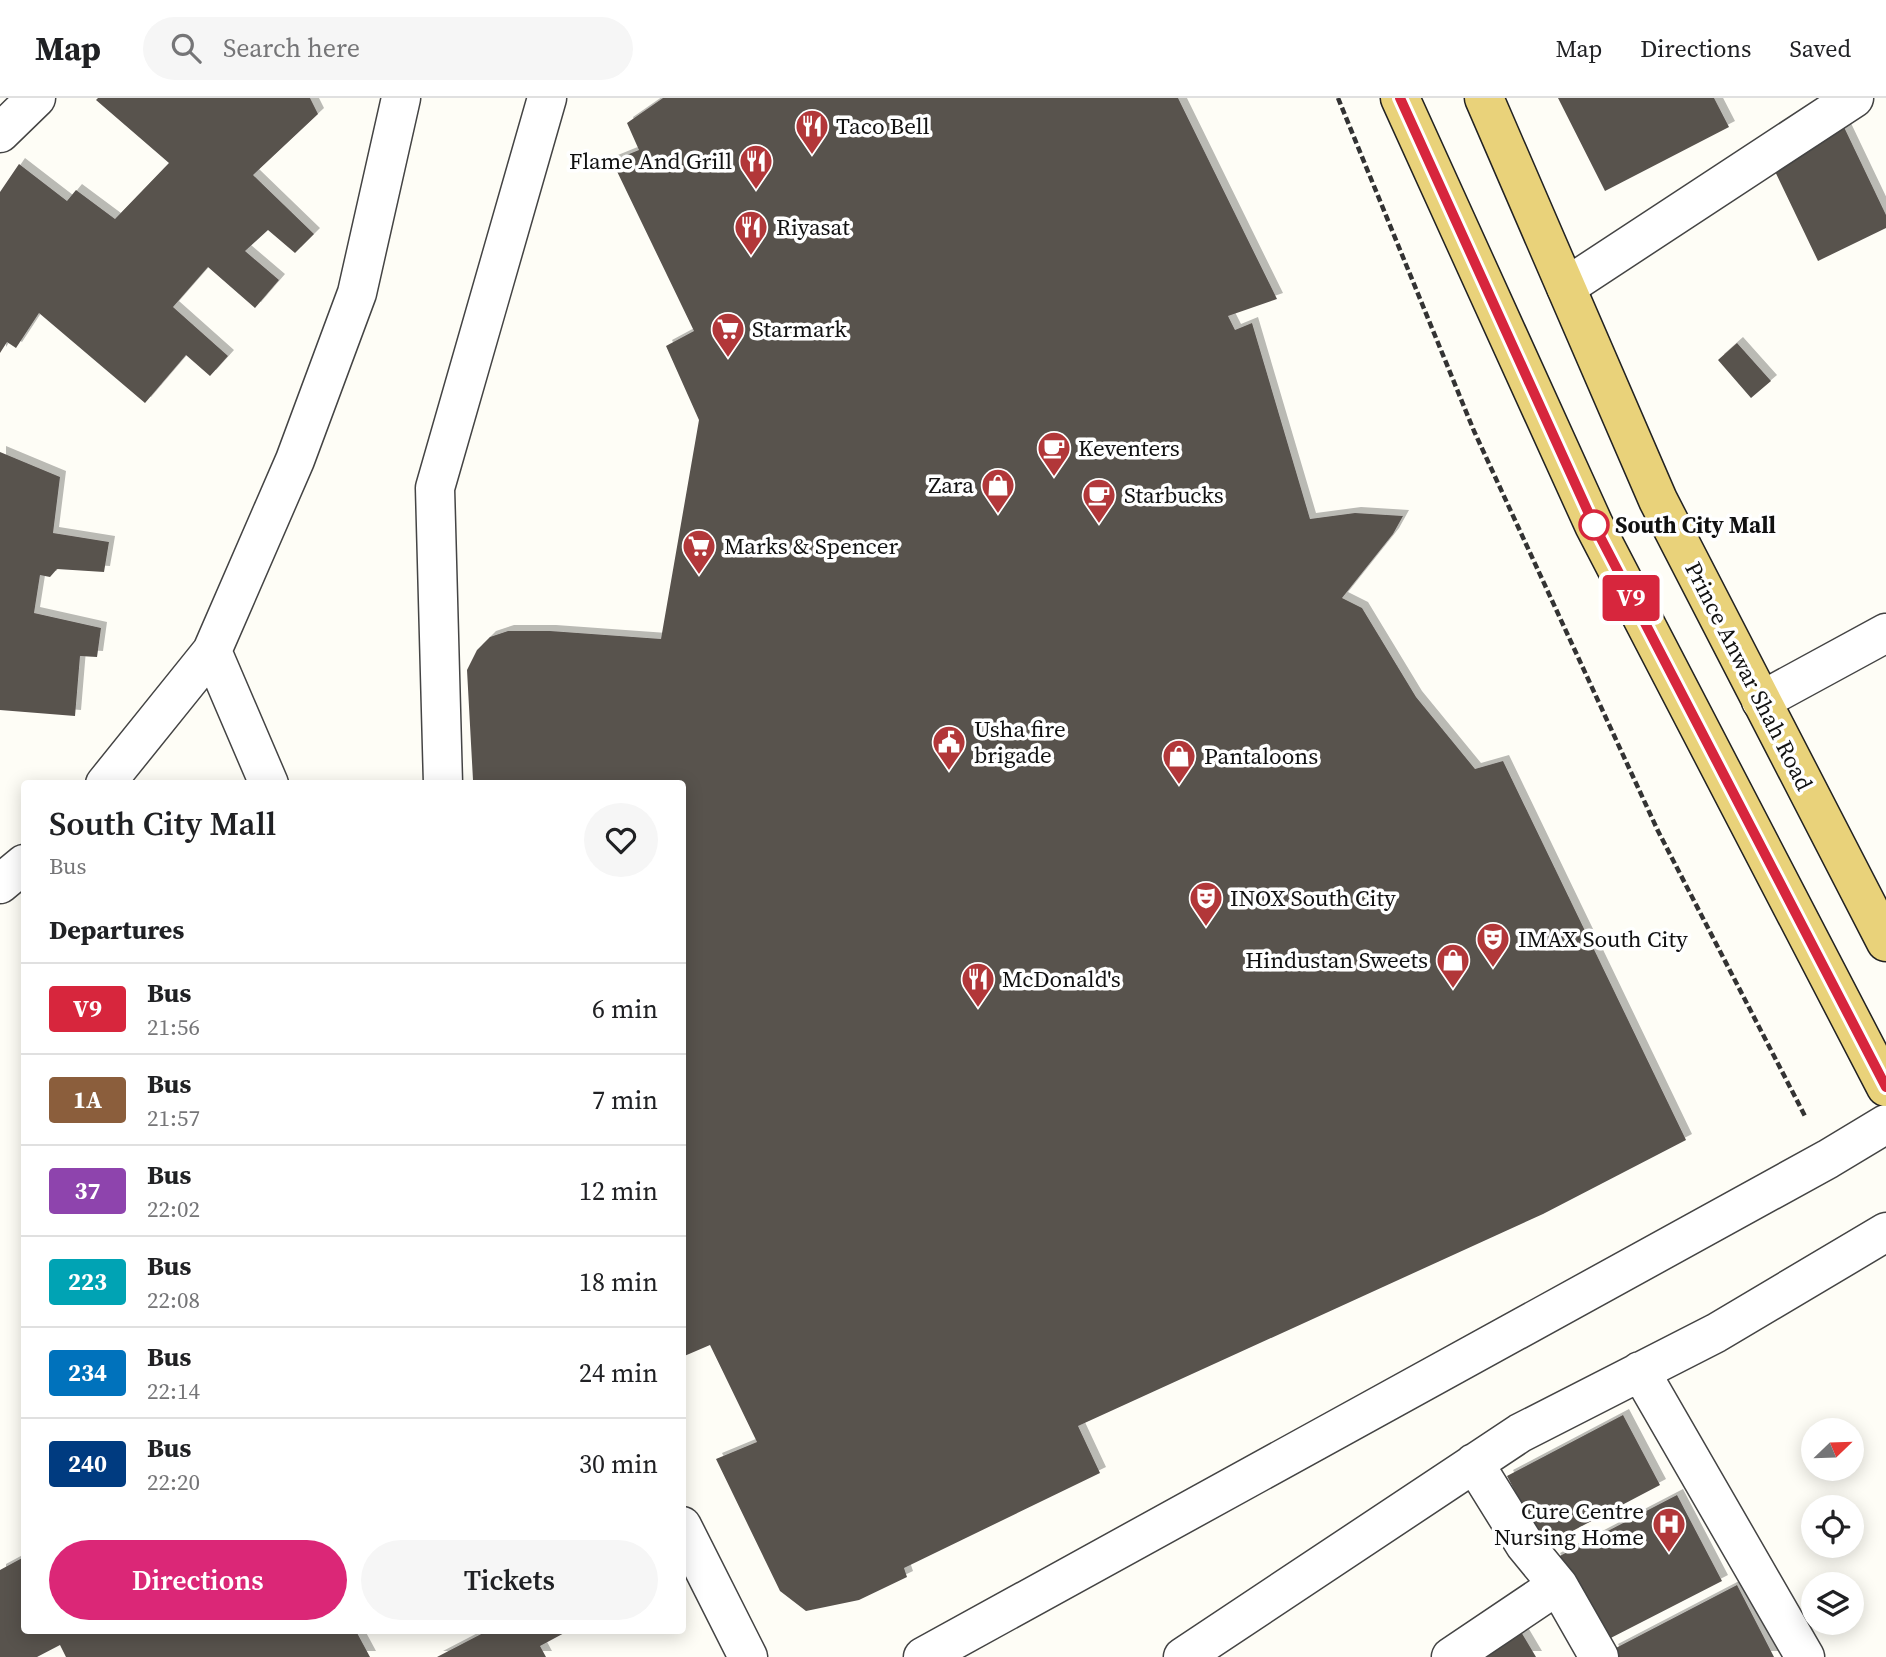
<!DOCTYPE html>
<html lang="en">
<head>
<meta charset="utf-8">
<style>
	:root { --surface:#fff; --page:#f6f6f6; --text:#202124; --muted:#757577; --line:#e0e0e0; --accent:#db2777 }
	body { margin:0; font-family:"Source Serif 4",serif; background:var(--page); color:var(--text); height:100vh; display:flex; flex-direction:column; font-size:26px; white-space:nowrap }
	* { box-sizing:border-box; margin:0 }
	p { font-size:23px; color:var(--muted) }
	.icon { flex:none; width:38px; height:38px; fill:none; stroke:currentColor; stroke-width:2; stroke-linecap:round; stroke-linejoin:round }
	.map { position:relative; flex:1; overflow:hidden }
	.panel { position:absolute; left:21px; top:682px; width:665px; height:854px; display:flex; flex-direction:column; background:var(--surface); border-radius:7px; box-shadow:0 4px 18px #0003 }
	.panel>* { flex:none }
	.badge { padding:0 14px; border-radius:5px; font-size:24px; line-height:46px }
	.needle { width:46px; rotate:67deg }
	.controls { position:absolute; left:1801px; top:1320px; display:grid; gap:14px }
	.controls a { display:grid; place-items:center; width:63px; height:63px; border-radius:50%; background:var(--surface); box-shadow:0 4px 18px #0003; font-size:35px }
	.map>.badge { position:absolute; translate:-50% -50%; box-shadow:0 0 0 4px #fff }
	h2 { padding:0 28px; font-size:26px; line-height:63px }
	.round { display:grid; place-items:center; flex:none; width:74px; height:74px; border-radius:37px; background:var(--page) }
	.headline { display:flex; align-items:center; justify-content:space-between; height:119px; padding:0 28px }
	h1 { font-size:33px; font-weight:600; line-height:52px }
	.primary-button { display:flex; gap:14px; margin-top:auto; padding:14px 28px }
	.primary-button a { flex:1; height:80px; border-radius:42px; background:var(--accent); color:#fff; font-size:28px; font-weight:600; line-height:80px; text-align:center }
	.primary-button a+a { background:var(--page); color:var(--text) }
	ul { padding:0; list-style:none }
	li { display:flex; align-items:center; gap:21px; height:91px; padding:0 28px; border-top:2px solid var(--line) }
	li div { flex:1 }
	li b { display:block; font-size:26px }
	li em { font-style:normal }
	li .badge { min-width:77px; font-weight:700; text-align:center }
	header { display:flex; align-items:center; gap:42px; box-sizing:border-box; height:98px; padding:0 35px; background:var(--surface); border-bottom:2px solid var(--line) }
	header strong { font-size:33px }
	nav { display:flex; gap:38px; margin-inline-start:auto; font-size:24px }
	.search { width:490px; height:63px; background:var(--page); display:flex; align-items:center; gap:18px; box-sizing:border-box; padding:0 24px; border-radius:38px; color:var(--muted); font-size:26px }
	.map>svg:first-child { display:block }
	.building { fill:#58524e; filter:url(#shadow) }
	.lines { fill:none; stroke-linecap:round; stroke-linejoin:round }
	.minor-casing { stroke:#444; stroke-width:41 }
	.major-casing { stroke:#222; stroke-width:41 }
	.path { stroke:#333; stroke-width:4.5; stroke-dasharray:7 3.5; stroke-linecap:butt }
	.minor { stroke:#fff; stroke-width:38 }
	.major { stroke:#e9d27a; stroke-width:38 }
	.line-casing { stroke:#fff; stroke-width:16 }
	.line { stroke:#d7263d; stroke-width:10 }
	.stop-dot { fill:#fff; stroke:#d7263d; stroke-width:3.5 }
	.labels { text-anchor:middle; stroke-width:7; stroke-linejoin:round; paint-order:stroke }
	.poi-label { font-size:23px; fill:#111; stroke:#fff; text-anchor:start }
	.stop-label { font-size:23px; font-weight:bold; fill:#111; stroke:#fff; text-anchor:start }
	.street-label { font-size:23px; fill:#111; stroke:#fff }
</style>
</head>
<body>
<header>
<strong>Map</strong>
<div class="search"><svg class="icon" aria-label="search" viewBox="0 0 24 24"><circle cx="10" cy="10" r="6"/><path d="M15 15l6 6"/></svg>Search here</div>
<nav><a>Map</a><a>Directions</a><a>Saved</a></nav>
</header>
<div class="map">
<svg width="1886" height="1559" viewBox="0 0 1886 1559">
	<defs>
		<filter id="shadow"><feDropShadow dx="6" dy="-6" stdDeviation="0" flood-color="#0004"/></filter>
	</defs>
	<rect width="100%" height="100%" fill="#fefdf6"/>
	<path class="building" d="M98,0H310L318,16L253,77L314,136L295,155L268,132L245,153L279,182L255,210L208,169L173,209L228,258L210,278L186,257L145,305L39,215L16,250L7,244L0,255V94L19,66L67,103L76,92L115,121L169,65L96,2Z
		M663,0H1178L1277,201L1228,218L1235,232L1252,225L1310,421L1355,415L1403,418L1393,436L1342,500L1362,510L1416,599L1475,671L1503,663L1686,1042L1543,1116L1078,1328L1100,1375L904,1470L907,1479L859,1502L806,1513L780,1493L716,1361L757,1344L710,1247L682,1259V686H474L473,682L467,572L477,552L490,539L508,533H550L661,541L699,322L666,248L694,233L612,63L639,52L627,25Z
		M1558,0H1714L1729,29L1605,93Z
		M1843,27L1886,117V130L1818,163L1770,63Z
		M1737,245L1771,283L1751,300L1718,262Z
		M0,354L60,379L53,435L109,444L104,474L57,471L50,479L40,477L34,515L101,530L97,559L80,558L75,618L0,612Z
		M1623,1317L1660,1387L1544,1448L1507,1378Z
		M1677,1397L1722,1483L1599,1546L1554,1461Z
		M24,1459V1533H356L370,1559H66L60,1547L37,1559H0V1472Z
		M1737,1487L1774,1559H1616L1612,1552Z
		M1517,1527L1536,1559H1463Z
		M487,1533H568L540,1548L546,1559H437Z"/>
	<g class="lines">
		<defs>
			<path id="minor" d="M0,35L36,0
				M1566,189L1854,0
				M212,553L269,686
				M1761,603L1886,535
				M105,686L212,553L295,362L357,195L401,0
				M443,686L435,390L547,0
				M0,786L24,766
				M1640,1273L1805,1559
				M1474,1365L1525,1447L1558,1487L1599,1559
				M682,1428L748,1559
				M923,1559L1828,1061L1886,1026
				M1183,1559L1520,1335L1716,1235L1886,1134
				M1451,1559L1558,1487"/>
			<path id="major" d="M1400,0L1594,427L1886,989
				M1484,0L1658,402L1886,844"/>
		</defs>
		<use href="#minor" class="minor-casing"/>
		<use href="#major" class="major-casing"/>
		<path class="path" d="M1338,0L1474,333L1658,733L1806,1020"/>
		<use href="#minor" class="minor"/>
		<use href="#major" class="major"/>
	</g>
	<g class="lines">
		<defs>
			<path id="line" d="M1400,0L1594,427L1886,989"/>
		</defs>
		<use href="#line" class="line-casing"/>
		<use href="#line" class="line"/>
	</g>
	<defs>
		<symbol id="restaurant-pin" viewBox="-11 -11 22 30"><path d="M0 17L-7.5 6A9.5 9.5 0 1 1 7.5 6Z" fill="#b23739" stroke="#fff"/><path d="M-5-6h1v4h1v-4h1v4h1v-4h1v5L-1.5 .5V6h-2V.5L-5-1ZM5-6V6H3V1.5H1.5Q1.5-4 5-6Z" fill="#fff"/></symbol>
		<symbol id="supermarket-pin" viewBox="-11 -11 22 30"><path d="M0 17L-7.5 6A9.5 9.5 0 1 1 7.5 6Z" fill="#b23739" stroke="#fff"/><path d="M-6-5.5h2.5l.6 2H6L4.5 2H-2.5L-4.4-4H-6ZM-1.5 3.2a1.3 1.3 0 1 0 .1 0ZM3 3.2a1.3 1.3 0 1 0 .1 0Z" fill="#fff"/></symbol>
		<symbol id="cafe-pin" viewBox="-11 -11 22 30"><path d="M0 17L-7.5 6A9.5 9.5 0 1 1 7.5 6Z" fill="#b23739" stroke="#fff"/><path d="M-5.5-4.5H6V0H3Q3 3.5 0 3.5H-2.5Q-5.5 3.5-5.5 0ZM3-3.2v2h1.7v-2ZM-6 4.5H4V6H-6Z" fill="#fff"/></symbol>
		<symbol id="shop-pin" viewBox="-11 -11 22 30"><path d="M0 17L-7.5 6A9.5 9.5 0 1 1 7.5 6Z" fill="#b23739" stroke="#fff"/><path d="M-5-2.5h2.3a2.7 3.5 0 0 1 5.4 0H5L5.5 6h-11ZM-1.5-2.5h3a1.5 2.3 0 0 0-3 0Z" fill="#fff"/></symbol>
		<symbol id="civic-pin" viewBox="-11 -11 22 30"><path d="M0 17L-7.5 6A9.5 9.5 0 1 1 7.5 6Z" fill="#b23739" stroke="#fff"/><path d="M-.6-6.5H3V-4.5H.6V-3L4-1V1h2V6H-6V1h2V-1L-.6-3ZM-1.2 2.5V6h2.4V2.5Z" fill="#fff"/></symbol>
		<symbol id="theatre-pin" viewBox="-11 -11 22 30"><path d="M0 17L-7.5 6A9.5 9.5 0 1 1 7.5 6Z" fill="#b23739" stroke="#fff"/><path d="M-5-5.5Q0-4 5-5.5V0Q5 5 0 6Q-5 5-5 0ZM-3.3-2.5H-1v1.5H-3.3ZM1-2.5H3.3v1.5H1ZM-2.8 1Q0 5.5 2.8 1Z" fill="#fff"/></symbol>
		<symbol id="hospital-pin" viewBox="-11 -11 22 30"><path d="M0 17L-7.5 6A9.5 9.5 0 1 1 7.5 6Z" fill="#b23739" stroke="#fff"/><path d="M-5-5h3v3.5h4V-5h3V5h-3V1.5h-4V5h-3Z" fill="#fff"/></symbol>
	</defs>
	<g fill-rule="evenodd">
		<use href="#restaurant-pin" x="793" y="9" width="38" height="52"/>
		<use href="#restaurant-pin" x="737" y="44" width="38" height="52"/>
		<use href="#restaurant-pin" x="732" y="110" width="38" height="52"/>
		<use href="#supermarket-pin" x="709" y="212" width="38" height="52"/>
		<use href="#cafe-pin" x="1035" y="331" width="38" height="52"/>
		<use href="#shop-pin" x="979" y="368" width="38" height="52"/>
		<use href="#cafe-pin" x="1080" y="378" width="38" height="52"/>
		<use href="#supermarket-pin" x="680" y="429" width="38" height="52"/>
		<use href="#civic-pin" x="930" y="625" width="38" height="52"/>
		<use href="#shop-pin" x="1160" y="639" width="38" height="52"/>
		<use href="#theatre-pin" x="1187" y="781" width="38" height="52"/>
		<use href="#theatre-pin" x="1474" y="822" width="38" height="52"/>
		<use href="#shop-pin" x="1434" y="843" width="38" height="52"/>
		<use href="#restaurant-pin" x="959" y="862" width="38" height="52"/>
		<use href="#hospital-pin" x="1650" y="1407" width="38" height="52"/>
	</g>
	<circle class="stop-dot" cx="1594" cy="427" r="14"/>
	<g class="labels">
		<g class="poi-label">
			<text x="836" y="36">Taco Bell</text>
			<text x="732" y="71" text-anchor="end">Flame And Grill</text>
			<text x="776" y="137">Riyasat</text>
			<text x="752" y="239">Starmark</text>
			<text x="1078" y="358">Keventers</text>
			<text x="974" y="395" text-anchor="end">Zara</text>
			<text x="1124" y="405">Starbucks</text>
			<text x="724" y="456">Marks &amp; Spencer</text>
			<text x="974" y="639">Usha fire<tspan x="974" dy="26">brigade</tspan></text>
			<text x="1204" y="666">Pantaloons</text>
			<text x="1230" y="808">INOX South City</text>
			<text x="1518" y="849">IMAX South City</text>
			<text x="1428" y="870" text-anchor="end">Hindustan Sweets</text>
			<text x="1002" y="889">McDonald's</text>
			<text x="1644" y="1421" text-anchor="end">Cure Centre<tspan x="1644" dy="26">Nursing Home</tspan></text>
		</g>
		<g class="stop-label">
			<text x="1615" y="435">South City Mall</text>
		</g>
		<g class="street-label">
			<text transform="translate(1749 578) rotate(63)" y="8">Prince Anwar Shah Road</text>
		</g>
	</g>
</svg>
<div class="controls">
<a><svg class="needle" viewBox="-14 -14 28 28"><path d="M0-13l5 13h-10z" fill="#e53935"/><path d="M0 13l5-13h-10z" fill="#757577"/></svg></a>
<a><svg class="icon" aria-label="locate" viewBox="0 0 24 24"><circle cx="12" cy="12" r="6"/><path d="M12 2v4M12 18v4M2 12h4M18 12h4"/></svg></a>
<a><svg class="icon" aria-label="layers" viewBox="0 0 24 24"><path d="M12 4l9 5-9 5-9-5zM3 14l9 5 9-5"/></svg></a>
</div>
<b class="badge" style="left:1631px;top:500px;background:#d7263d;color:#fff">V9</b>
<section class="panel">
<div class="headline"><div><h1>South City Mall</h1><p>Bus</p></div><a class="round"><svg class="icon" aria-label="heart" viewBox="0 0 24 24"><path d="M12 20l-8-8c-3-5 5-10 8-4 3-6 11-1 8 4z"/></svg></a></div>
<h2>Departures</h2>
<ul>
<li><span class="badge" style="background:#d7263d;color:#fff">V9</span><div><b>Bus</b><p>21:56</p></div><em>6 min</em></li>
<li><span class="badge" style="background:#8b5e3c;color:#fff">1A</span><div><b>Bus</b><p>21:57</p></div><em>7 min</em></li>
<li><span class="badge" style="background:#8e44ad;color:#fff">37</span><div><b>Bus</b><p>22:02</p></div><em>12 min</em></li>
<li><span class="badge" style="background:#00a3b4;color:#fff">223</span><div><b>Bus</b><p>22:08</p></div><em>18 min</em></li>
<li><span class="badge" style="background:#0072bc;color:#fff">234</span><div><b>Bus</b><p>22:14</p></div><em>24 min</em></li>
<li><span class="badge" style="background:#003b80;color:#fff">240</span><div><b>Bus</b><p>22:20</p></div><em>30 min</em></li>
</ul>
<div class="primary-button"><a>Directions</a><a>Tickets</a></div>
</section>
</div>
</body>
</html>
